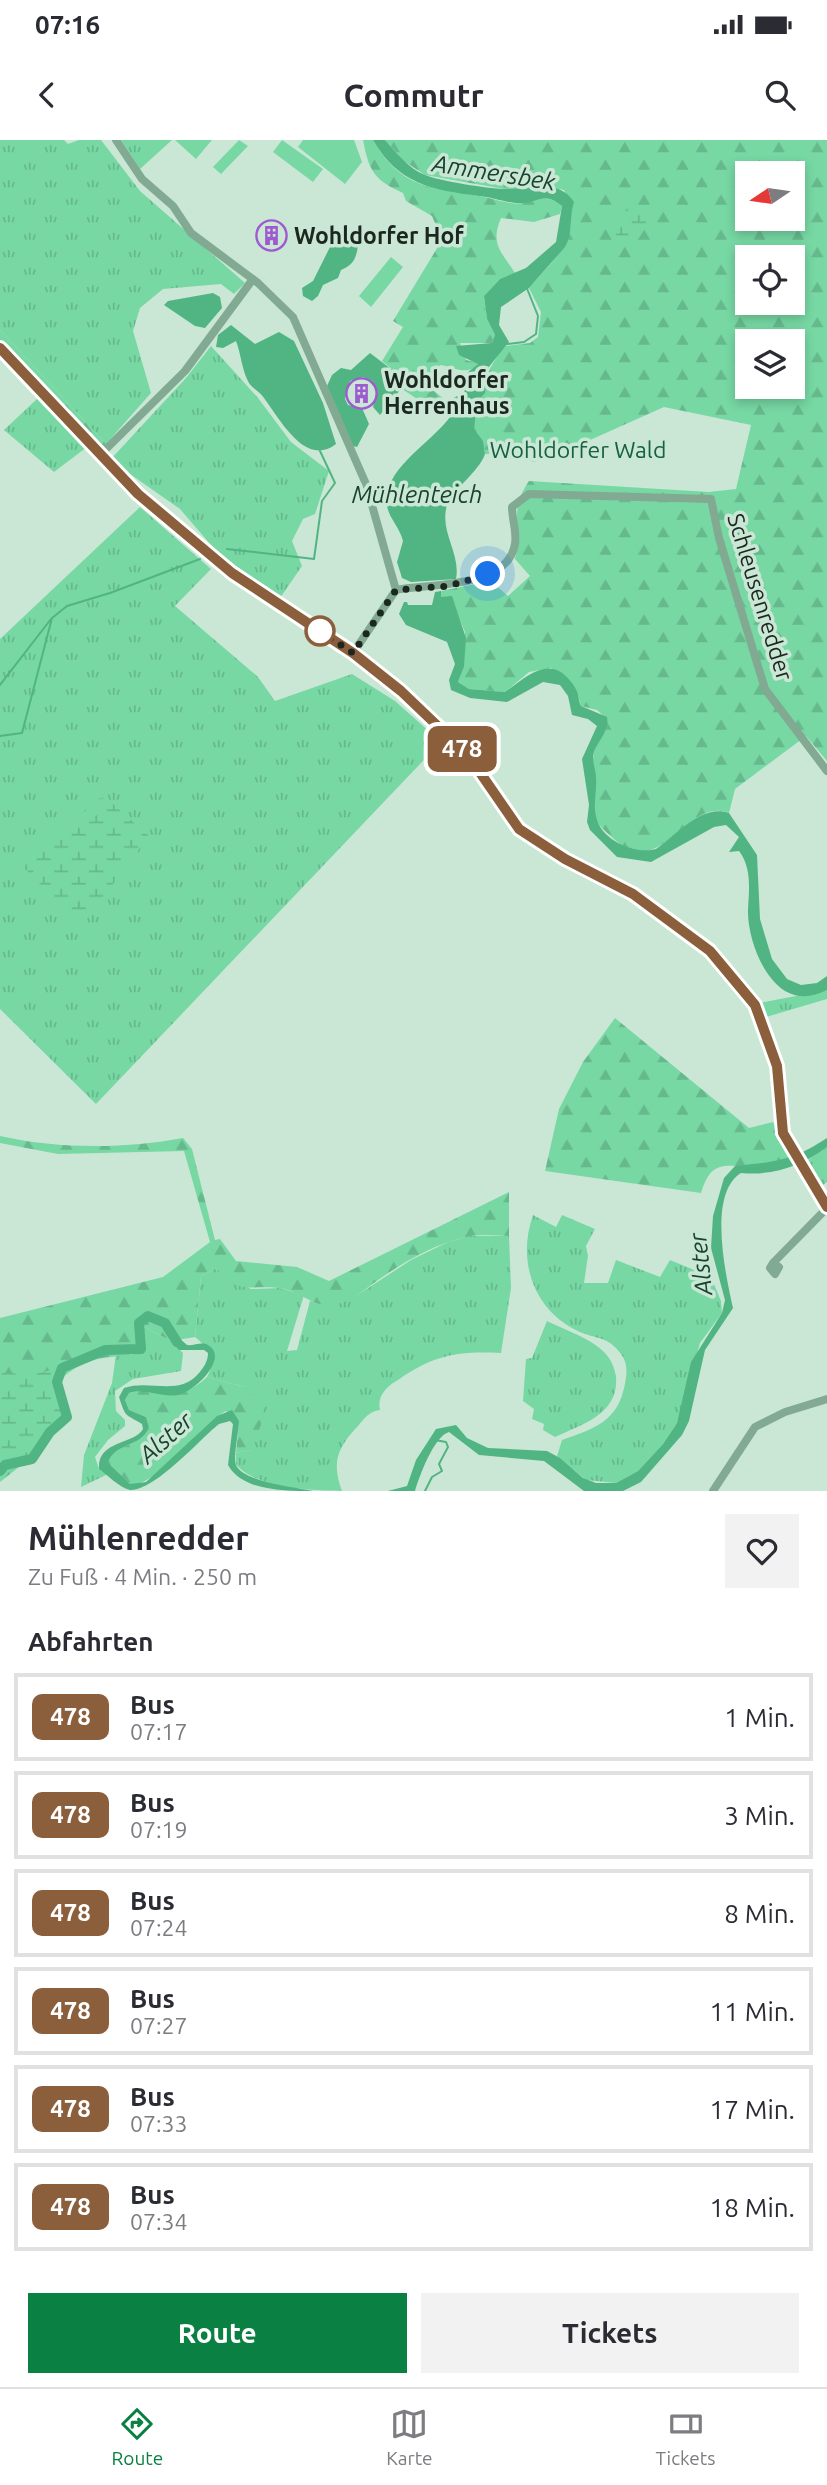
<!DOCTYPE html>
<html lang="de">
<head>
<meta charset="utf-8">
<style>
	:root { --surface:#fff; --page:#f2f2f3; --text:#2b2b33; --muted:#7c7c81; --line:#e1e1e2; --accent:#0b8043 }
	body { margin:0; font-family:Ubuntu,sans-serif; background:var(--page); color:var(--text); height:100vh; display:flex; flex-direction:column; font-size:26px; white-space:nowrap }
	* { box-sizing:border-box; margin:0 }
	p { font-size:23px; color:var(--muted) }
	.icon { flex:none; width:38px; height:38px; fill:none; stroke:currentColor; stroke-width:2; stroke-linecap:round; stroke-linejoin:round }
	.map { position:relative; height:1351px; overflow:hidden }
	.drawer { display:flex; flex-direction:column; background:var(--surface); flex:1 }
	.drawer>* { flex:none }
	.badge { padding:0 14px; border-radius:10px; font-size:24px; line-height:46px }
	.needle { width:46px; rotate:257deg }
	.fabs { position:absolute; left:735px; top:21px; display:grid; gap:14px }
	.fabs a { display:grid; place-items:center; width:70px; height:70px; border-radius:0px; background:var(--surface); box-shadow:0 4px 10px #0003; font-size:35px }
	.you { position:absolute; width:35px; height:35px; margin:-18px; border:5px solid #fff; border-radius:50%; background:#1a73e8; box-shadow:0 0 0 10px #1a73e833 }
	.map>.badge { position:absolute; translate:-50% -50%; box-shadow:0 0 0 4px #fff }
	h2 { padding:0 28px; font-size:26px; line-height:63px }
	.round { display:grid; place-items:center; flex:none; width:74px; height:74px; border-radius:0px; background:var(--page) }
	.overview { display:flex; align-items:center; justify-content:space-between; height:119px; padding:0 28px }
	h1 { font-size:33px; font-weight:600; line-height:52px }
	.cta { display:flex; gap:14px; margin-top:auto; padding:14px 28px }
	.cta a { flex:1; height:80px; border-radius:0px; background:var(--accent); color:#fff; font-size:28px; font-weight:600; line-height:80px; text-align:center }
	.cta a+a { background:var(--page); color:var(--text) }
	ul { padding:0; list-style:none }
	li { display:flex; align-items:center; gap:21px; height:88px; margin:0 14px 10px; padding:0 14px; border:4px solid var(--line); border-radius:0px }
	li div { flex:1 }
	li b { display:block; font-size:26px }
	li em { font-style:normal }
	li .badge { min-width:77px; font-weight:700; text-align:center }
	.status { display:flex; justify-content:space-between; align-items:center; height:49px; padding:0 35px; background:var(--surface); direction:ltr }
	.status svg { height:19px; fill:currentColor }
	header { display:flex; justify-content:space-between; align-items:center; height:91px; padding:0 28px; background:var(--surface); font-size:32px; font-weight:600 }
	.menu { display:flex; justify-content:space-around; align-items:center; height:98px; border-top:2px solid var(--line); background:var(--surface); font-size:19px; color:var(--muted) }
	.menu a { display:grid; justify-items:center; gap:4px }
	.menu .active { color:var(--accent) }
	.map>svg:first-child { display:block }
	.grass { fill:url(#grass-tufts) }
	.forest { fill:url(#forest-firs); fill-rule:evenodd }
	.wetland { fill:url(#wetland-marsh) }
	.garden { fill:#77d8a4 }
	.water { fill:#50b582 }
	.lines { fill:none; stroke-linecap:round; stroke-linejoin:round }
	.stream { stroke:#50b582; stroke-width:2 }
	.river { stroke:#50b582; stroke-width:10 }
	.minor { stroke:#82aa93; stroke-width:8 }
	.line-casing { stroke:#fff; stroke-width:16 }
	.line { stroke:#8b5e3c; stroke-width:10 }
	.walk { stroke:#1c2720; stroke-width:7; stroke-dasharray:0 12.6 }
	.stop-dot { fill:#fff; stroke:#8b5e3c; stroke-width:3.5 }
	.labels { text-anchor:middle; stroke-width:7; stroke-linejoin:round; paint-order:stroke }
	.poi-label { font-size:23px; font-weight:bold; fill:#1c2720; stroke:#cae7d5; text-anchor:start }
	.park-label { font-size:23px; fill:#16613f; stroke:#cae7d5 }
	.street-label { font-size:23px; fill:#1c2720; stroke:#cae7d5 }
	.water-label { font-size:24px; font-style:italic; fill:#18432d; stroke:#cae7d5 }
</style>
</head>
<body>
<div class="status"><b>07:16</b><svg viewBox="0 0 49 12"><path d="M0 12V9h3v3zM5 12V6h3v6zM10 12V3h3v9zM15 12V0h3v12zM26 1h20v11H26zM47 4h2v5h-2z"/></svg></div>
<header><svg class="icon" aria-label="back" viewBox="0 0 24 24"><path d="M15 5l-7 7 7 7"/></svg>Commutr<svg class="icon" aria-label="search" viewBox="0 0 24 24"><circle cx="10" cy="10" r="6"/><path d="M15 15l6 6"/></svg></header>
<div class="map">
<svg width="827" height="1351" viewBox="0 0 827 1351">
	<defs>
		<pattern id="grass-tufts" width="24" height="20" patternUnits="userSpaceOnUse" patternTransform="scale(1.75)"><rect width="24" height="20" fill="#77d8a4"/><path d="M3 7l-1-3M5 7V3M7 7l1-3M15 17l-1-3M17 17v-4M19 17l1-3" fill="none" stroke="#66b98d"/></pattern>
		<pattern id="forest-firs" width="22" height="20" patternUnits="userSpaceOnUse" patternTransform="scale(1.75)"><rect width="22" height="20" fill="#77d8a4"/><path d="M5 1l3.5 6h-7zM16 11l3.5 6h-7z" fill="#66b98d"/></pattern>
		<pattern id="wetland-marsh" width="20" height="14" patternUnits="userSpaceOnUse" patternTransform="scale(1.75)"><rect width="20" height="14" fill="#77d8a4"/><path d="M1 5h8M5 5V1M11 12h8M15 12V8" fill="none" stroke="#66b98d"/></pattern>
	</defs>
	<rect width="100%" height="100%" fill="#cae7d5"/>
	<path class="grass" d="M0,0H64L68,4L79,0H101L140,51L245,143L234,154L221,144L163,149L140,168L133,191L151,253L106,304L0,190Z
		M121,0H172L140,29Z
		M175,0H212L196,19Z
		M211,206L258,258L291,302L329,331L315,374L303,379L292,401L302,426L280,458L217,412L180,369L110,320L186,238Z
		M39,257L87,307L54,332L4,290Z
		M140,367L211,429L175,466L258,537L275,561L352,534L395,561L441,602L96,964L0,869V499Z
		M827,850V859L766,877L759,863Z
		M827,1007V1042L820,1047L805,1022Z
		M533,1075L556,1087L562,1075L595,1089L586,1106L588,1116L584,1143H608L616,1120L660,1137L670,1120L711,1137L721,1161L722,1173L700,1203L677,1283L663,1304L638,1331L616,1343L586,1340L557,1316L562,1300C596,1288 618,1281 625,1244C627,1232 628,1224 621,1214C609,1198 600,1199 585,1194C535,1175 516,1123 533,1075Z
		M469,1096H509L511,1148L501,1213C457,1211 434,1215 398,1240C386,1247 377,1256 380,1270C369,1271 364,1279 358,1286C338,1307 331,1322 342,1351C314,1351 254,1348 236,1324V1313L251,1310L245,1247L207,1237C216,1221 208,1207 195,1197L201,1136L216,1128L251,1149L280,1148L304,1155L287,1211L297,1210L310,1161L332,1165L359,1154L411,1120L448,1102Z
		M547,1181C565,1190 591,1198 605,1213C611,1219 615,1229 616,1237C619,1274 583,1284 555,1297L543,1290L544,1284L532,1279L534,1269L523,1261L526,1219L532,1218Z
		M144,1187L171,1201L183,1213L181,1231L133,1239L115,1251L116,1271L125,1280V1286L108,1300L95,1317L99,1329L108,1334L81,1347L84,1315L112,1243L116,1214L132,1215Z"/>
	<path class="forest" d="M363,0H373C402,51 434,47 484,57C494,59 512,65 521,63C537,60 549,54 562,66L560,74L534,82L501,78C490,104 501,111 515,133L500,139L484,156L487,179L495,195L492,203H460L466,220L478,223C470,237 453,227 440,225L436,234L446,240L445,247L432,245L430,248L449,263L443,276L402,249L404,239L382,221L403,187L393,181L442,100L432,76L406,61L403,53C374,40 369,31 363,0Z
		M385,0H827V621L806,596L735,649L729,673C686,656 662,743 614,699C608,693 599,687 596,679C594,672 593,629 593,619C594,604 606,594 607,579L597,570L581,566L576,549L560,533L551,528L529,532L505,552L469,549L458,542L464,527L465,492L454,466L441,457V451L491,441L508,456L530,436L515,419C524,386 507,373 529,341L709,352L736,349L751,285L664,267L552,317L533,322L516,313L485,314C485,302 476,299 474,290C468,268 491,220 506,206L530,203L538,197L541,172L529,148C558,115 583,96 564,50L546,46L510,50L425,35L404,21ZM747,33H793V79H747ZM747,117H793V163H747ZM747,201H793V247H747Z
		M0,190L106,304L100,311L0,202Z
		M615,878L749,988L773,982L790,1018C778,1022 758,1028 746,1027C719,1024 710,1025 701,1053L545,1031L559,969L583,922Z
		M0,996C58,1009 125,1009 183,998L192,1009L215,1100L220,1099L236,1121L297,1127L329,1141L509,1052V1096C495,1096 479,1094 466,1097C438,1103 407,1120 384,1136C368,1146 353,1162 333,1165C313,1168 298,1149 278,1148C246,1145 240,1155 216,1128L201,1136L195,1197L171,1201L144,1187L139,1195V1213C101,1220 92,1213 58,1241L56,1260L64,1273L34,1315L0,1342V1178L163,1137L210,1102L184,1011L58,1014L0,1003Z
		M207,1237L245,1247L263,1262L261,1285L251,1310L236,1313L239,1281L226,1271C200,1284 156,1349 130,1344L107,1323C114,1302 142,1308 149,1287L146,1277L129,1270L125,1260L129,1253C160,1245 176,1266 207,1237Z"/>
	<path class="wetland" d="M643,67L649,83L635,103L619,102L613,87L627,68Z
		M105,657L149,696L81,787L21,724L98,659Z
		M51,1230L67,1277L32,1319L5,1325L0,1331V1233L35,1234Z"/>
	<path class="garden" d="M239,0L248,6L221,34L213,27Z
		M282,0L323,29L313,42L273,12Z
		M303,0H354L362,22L345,44L298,7Z
		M391,117L403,127L371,167L359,156Z"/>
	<path class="water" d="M373,0H385C396,12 409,29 425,35C439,41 495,50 510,49C534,48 559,39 574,62C569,77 573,94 565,107L529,148L501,167L499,185L509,202L488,228L485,253L477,262L474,289L483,301L485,314C479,332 451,351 447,365C439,392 461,413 456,439L411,442L402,438L397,422L403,401C400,388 389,378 387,366C381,327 436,302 455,270L451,259L464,253L467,233L478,224L459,215L456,206L492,203L495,195L487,179L484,156L500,139L526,128L556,102L562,66C544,51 537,63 522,63C509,64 493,57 479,56C432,50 398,44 373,0Z
		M343,93L358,106C356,119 353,125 341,130L338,138L323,145L318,156L312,161L303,156L302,148L313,141L336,95Z
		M213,153L220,157L222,168L205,188L195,186L164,165L168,161Z
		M231,185L255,204L279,192L294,201L323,263L336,304C305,328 280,279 264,258C260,252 252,248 249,243C242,231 241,214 236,201L223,208L216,207L218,195Z
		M370,213L404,239V245L380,275L373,267L377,252L372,241L363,237L350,241L345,259L348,265L362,268L369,284L357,307L353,306L327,246L332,235L341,228L351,230Z
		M441,451V457L452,456L466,498L464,527L458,542L469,549L505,552C530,534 553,511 576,549C579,555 578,560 581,566L607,577C610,593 595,602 593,617C593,624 596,631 596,638C597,650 593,665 596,676C600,700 635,715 656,709C675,696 702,663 729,673L757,715L760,779L772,819L787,839L801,845L817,843L827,836V850C813,857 799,859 785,851C762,837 747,796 748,769C749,750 752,728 739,711L729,712L739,697L726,685L714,687L651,722L617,717L590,690L587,682L589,665L582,619L597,586L588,579L572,575L568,556L560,545L543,542L507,562L470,558L451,550L449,540L455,524L447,502L406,485L399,474L404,462H407L408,465H432L435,452Z
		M827,998V1007C802,1026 773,1036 741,1033C707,1054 726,1136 733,1168L705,1210L689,1281L682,1295L641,1342L623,1351H584L544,1321L479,1315L449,1292C434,1296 419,1337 415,1351H388L407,1346L416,1320L436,1289L456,1285L467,1298L488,1308L547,1311L560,1318L583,1338L596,1343H616L638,1331L663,1304L677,1283L691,1222L722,1173L725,1160L711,1108L713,1076L724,1038L735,1026C775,1022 792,1021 827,998Z
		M171,1191L187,1205C194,1206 202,1201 208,1205C230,1218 194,1252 178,1255C161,1258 146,1248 129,1253L125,1260L129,1270L146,1277L149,1287C142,1308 114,1302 108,1323L130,1344L146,1342L217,1276L232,1270L239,1281C239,1289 233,1318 236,1325C243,1342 296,1347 313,1351C285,1351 242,1351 228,1325L233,1284L230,1281L219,1284C200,1299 155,1351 130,1350C118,1347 108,1335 99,1329C97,1300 134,1305 143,1289L142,1284C124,1273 126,1278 119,1257L124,1248C150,1239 179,1257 199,1233C204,1227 208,1221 208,1213L204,1210H179L171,1201Z"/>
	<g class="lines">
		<path class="stream" d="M507,204L524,202L536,194L538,176L526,146
			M227,409L314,419L322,361L335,343L320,311
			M0,545L51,479
			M0,596L22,593L52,478L67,466L110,453L200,419
			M425,1351L432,1337L442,1331L439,1324L448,1307L446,1302L435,1300"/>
		<path class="river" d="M0,1331L5,1325L32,1319L50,1292L67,1277L57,1242L62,1228L105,1210L141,1209L139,1183L148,1176L165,1183L177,1202"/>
		<path class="minor" d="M116,0L142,39L173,66L191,93L258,143L293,177L366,344L396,450
			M0,208L138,354L232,433L353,513L401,551L468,615L519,689L565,719L633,754L710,811L755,865L777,926L783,993L827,1067
			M99,316L185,231L253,139
			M353,513L396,450C428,443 507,450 515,404C517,392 512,379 512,367L529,354L711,359L719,398L765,549L827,631
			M773,1123L779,1127L775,1134L770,1128L773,1123L827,1068
			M713,1351L755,1287L785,1272L827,1259"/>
	</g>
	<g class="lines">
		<defs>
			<path id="line" d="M0,208L138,354L232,433L353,513L401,551L468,615L519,689L565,719L633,754L710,811L755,865L777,926L783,993L827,1067"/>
		</defs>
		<use href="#line" class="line-casing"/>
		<use href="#line" class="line"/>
		<path class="walk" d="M320,491L353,513L396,450L449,446L488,434"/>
	</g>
	<defs>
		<symbol id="building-ring" viewBox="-11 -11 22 22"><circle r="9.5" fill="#cae7d5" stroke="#9e5acf" stroke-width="1.5"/><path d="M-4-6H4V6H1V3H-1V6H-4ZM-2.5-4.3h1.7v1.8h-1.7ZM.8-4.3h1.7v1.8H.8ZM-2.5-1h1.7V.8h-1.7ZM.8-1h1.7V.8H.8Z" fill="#9e5acf"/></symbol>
	</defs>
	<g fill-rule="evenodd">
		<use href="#building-ring" x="254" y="78" width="35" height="35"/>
		<use href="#building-ring" x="344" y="236" width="35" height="35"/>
	</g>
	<circle class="stop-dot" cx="320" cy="491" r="14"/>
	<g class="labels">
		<g class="poi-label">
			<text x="294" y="104">Wohldorfer Hof</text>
			<text x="384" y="248">Wohldorfer<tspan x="384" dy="26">Herrenhaus</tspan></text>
		</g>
		<g class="park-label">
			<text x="578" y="318">Wohldorfer Wald</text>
		</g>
		<g class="street-label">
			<text transform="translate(760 457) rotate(73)" y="8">Schleusenredder</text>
		</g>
		<g class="water-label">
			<text transform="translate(494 33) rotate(9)" y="8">Ammersbek</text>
			<text x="417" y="363">Mühlenteich</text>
			<text transform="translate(701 1124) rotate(-96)" y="8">Alster</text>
			<text transform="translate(166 1298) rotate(-42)" y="8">Alster</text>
		</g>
	</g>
</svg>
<div class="fabs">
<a><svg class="needle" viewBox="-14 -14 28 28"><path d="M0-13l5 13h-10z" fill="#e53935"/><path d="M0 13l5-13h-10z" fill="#7c7c81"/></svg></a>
<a><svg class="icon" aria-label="locate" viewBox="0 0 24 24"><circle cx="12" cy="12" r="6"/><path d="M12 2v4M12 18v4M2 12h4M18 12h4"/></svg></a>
<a><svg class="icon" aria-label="layers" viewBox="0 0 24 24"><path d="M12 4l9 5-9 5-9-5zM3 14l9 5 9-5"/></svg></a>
</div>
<div class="you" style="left:488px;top:434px"></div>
<b class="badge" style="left:462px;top:609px;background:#8b5e3c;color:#fff">478</b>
</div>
<section class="drawer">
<div class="overview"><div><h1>Mühlenredder</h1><p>Zu Fuß · 4 Min. · 250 m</p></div><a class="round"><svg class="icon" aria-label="heart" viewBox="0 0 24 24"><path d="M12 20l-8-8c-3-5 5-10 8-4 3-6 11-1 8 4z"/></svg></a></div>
<h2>Abfahrten</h2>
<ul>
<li><span class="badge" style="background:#8b5e3c;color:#fff">478</span><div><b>Bus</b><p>07:17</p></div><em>1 Min.</em></li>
<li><span class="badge" style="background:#8b5e3c;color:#fff">478</span><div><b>Bus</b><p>07:19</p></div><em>3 Min.</em></li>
<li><span class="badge" style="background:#8b5e3c;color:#fff">478</span><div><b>Bus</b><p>07:24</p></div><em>8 Min.</em></li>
<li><span class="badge" style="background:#8b5e3c;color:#fff">478</span><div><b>Bus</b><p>07:27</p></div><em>11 Min.</em></li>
<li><span class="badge" style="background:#8b5e3c;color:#fff">478</span><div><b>Bus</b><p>07:33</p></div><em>17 Min.</em></li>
<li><span class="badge" style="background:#8b5e3c;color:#fff">478</span><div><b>Bus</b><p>07:34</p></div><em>18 Min.</em></li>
</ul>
<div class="cta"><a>Route</a><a>Tickets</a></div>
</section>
<nav class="menu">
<a class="active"><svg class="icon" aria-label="directions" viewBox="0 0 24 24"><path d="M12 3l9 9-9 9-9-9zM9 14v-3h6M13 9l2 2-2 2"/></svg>Route</a>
<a><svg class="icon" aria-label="map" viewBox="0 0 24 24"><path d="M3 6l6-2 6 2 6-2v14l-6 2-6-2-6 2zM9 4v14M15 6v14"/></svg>Karte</a>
<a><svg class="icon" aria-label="tickets" viewBox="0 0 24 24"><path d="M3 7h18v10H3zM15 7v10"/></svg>Tickets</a>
</nav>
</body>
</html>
